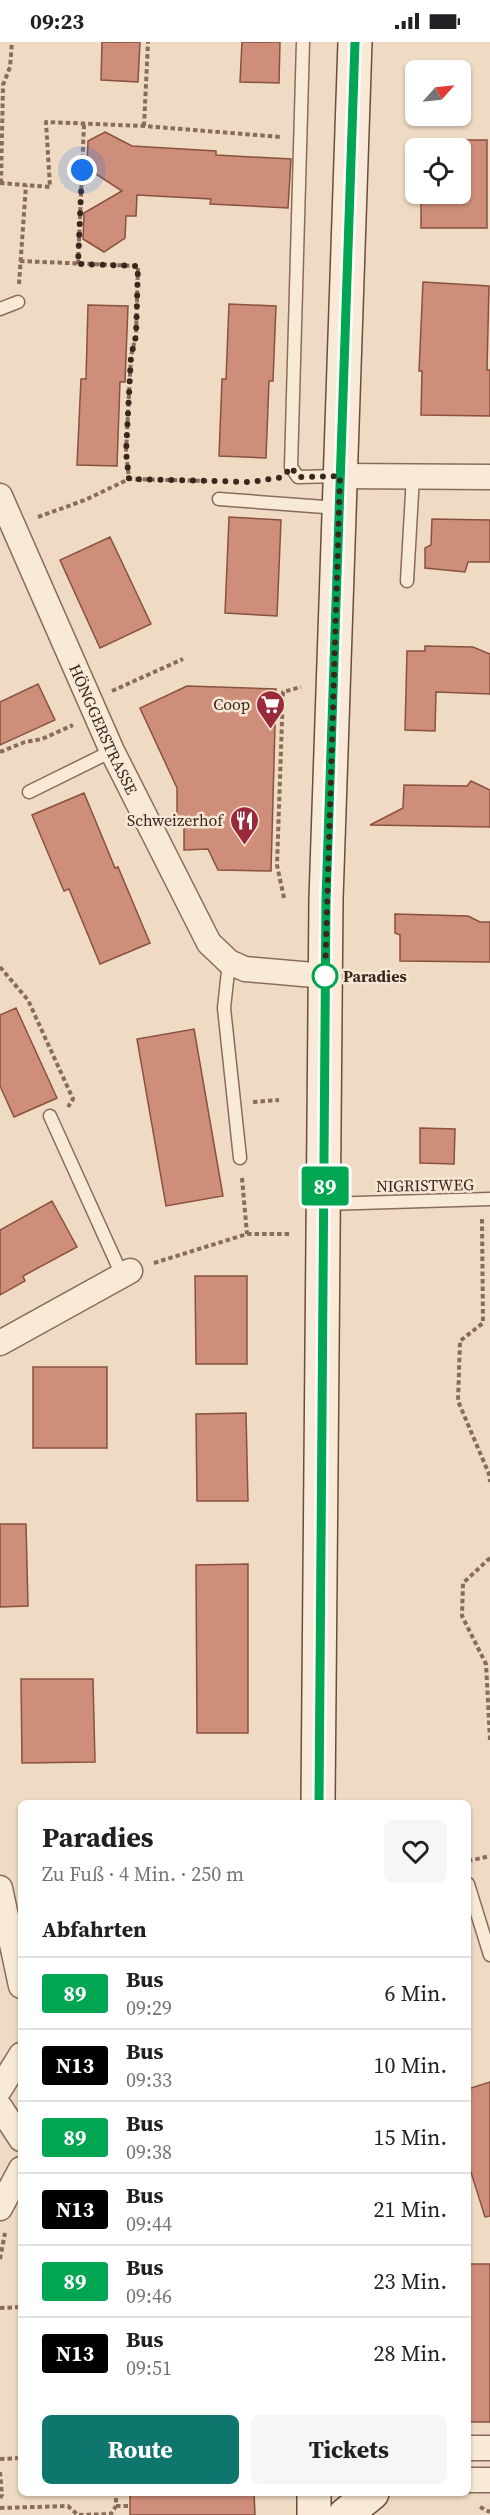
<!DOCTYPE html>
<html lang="de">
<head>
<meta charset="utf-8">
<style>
	:root { --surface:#fff; --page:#f6f6f6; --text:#202124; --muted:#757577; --line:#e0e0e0; --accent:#0f766e }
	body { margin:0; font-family:"Source Serif 4",serif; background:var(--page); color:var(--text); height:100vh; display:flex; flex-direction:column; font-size:22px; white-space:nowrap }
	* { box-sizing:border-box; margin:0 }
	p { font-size:20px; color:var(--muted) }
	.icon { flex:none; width:33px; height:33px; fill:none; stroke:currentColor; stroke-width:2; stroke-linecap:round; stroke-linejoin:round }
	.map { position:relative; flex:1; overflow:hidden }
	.sheet { position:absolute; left:18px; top:1758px; width:453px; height:696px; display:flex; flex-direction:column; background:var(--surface); border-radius:9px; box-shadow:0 2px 4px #0004 }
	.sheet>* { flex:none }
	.badge { padding:0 12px; border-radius:4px; font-size:21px; line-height:39px }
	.needle { width:39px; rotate:63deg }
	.tools { position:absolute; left:405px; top:18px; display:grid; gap:12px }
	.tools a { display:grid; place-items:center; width:66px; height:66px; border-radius:9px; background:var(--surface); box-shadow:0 2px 4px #0004; font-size:30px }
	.you { position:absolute; width:30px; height:30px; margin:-15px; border:4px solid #fff; border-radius:50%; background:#1a73e8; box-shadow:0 0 0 9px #1a73e833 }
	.map>.badge { position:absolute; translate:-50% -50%; box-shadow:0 0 0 3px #fff }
	h2 { padding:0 24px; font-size:22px; line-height:54px }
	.round { display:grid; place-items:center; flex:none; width:63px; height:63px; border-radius:9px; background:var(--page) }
	.headline { display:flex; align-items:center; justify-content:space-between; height:102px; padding:0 24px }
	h1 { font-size:28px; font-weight:700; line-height:45px }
	.cta { display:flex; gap:12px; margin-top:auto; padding:12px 24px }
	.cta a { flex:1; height:69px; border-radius:9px; background:var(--accent); color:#fff; font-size:24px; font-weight:700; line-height:69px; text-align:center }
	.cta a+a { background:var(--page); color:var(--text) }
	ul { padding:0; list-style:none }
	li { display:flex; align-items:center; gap:18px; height:72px; padding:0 24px; border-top:2px solid var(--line) }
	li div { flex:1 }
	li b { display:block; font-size:22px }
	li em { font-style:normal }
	li .badge { min-width:66px; font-weight:700; text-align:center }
	.status { display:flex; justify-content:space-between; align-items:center; height:42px; padding:0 30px; background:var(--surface); direction:ltr }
	.status svg { height:16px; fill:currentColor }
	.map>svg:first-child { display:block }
	.building { fill:#ce8e79; stroke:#89513f; stroke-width:1.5 }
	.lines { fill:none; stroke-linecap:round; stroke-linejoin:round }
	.lane-casing { stroke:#8a6c5a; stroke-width:15 }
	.street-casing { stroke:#8a6c5a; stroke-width:27 }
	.secondary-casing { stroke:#6b4d3d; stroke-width:36 }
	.path { stroke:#8a6c5a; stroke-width:4; stroke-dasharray:4.5 3; stroke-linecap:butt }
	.lane { stroke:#f9ead7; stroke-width:12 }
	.street { stroke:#f9ead7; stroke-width:24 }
	.secondary { stroke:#f9ead7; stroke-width:33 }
	.line-casing { stroke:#fff; stroke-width:14 }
	.line { stroke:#00a651; stroke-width:9 }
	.walk { stroke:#39271e; stroke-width:6; stroke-dasharray:0 10.8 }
	.stop-dot { fill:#fff; stroke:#00a651; stroke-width:3 }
	.labels { text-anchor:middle; stroke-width:5; stroke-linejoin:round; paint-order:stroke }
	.poi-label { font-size:16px; fill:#39271e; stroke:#f6e6d3; text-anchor:end }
	.street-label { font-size:16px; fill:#39271e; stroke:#f6e6d3 }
	.stop-label { font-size:16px; font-weight:bold; fill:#39271e; stroke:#f6e6d3; text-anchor:start }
</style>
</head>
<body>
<div class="status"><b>09:23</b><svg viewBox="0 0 49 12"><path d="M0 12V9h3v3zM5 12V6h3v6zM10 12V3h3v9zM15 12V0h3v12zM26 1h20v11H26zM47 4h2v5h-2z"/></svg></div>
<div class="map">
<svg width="490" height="2473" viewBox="0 0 490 2473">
	<rect width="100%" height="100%" fill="#efdbc4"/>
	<path class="building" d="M102,0H140L138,40L101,38Z
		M242,0H280L279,41L240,40Z
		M105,90L132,104L216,109V113L291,117L288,166L210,162L211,157L137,153L136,174H126L125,196L104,210L83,197L84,171L122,149L87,126L88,99Z
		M460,98H487V186H421V152H460Z
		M423,240L489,244L487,328H490V374L421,373L422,329H419Z
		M229,262L276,264L273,339H269L266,416L219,414L222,337H226Z
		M88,263L128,264L125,340H120L117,424L77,423L81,337H86Z
		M229,475L281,478L277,574L225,571Z
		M432,477L490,478V520H468L465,530L425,526V506L431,503Z
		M110,495L151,582L100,606L60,518Z
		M425,604L473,605L490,612V652L436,650L435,689L405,688L407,609H425Z
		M38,642L55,678L0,703V660Z
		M187,644L276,647L271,829L218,828L208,807L184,808V776H177V746L140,666Z
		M471,739L490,748V785L370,783L403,766L404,743L467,744Z
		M84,751L115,826L118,825L150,901L100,922L69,847L64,849L32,773Z
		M395,872L468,874L480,880H490V920L400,919V893L395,891Z
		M16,966L57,1056L14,1075L0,1044V973Z
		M194,987L223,1154L166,1164L137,997Z
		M420,1086L455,1087L454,1122L420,1121Z
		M52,1159L77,1205L23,1234L25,1239L0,1253V1188Z
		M195,1234H247V1322H196Z
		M33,1325H107V1406H33Z
		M246,1371L248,1459H197L196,1372Z
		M0,1482H26L28,1564L0,1565Z
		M248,1522V1691H197L196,1523Z
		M21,1637H93L95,1720L22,1721Z
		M490,2040V2174L485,2175L468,2121V2047Z
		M468,2222H490V2380H468Z
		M130,2451H254L255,2473H130Z"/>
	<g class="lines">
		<defs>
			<path id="lane" d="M303,0L291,425L298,435L339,434
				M0,267L18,260
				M219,457L338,466
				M407,539L413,434
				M29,750L112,709
				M229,920L224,966L240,1116
				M50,1074L122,1233
				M325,1162L490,1157
				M468,1842L490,1913"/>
			<g id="street">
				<path d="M340,434L490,435"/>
				<path id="s1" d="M0,454L112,709L209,901L229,920L245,927L325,934"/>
				<path d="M0,1301L130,1229"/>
				<path d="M0,1846L21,1944"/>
				<path d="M0,2047L21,2013"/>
				<path d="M0,2065L21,2097"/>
				<path d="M0,2166L21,2127"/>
				<path d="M468,2406H490"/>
				<path d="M468,2438H490"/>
			</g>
			<path id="secondary" d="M318,1761L326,857L355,0
				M314,2473V2451
				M345,2473L372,2451"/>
		</defs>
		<use href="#lane" class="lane-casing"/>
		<use href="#street" class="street-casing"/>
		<use href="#secondary" class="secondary-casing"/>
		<path class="path" d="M144,84L148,0
			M0,141L50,145L46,80L144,84L281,95
			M1,141L3,43L10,25L12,0
			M20,219L138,224L136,294L131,314L126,410L129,437
			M78,222L84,82
			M19,242L26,143
			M38,475L85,458L129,437L208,439
			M112,649L183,617
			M0,710L25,700L42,697L73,683
			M284,856L277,823L283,650L301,645
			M0,925L28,958L73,1057L68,1065
			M253,1060L279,1058
			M242,1136L247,1192
			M482,1177L483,1281L460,1299L458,1359L489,1432L490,1440
			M154,1221L247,1192H291
			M490,1516L463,1541L462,1574L486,1622L490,1698
			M468,1819L490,1814
			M0,2217L5,2191
			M0,2266L21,2265
			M0,2417L21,2416
			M0,2430L2,2453L0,2456
			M116,2464H130
			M480,2465L490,2470
			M0,2466L68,2464L78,2473L111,2472L116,2464V2451"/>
		<use href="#lane" class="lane"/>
		<use href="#street" class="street"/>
		<use href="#secondary" class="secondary"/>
	</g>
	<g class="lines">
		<defs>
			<path id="line" d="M319,1761L326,857L355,0"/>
		</defs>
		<use href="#line" class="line-casing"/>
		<use href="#line" class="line"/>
		<path class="walk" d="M82,128L78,222L138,224L136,294L131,314L126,410L129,437L251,440L283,435L291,425L298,435L340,434L325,934"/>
	</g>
	<defs>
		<symbol id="supermarket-pin" viewBox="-11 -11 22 30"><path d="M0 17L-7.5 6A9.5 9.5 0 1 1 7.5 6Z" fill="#9a293c" stroke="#f6e6d3"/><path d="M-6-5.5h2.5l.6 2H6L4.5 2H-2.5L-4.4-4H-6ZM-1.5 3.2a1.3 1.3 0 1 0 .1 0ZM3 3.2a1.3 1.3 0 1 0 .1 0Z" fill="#fff"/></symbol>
		<symbol id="restaurant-pin" viewBox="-11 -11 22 30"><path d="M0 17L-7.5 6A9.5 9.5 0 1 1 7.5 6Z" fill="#9a293c" stroke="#f6e6d3"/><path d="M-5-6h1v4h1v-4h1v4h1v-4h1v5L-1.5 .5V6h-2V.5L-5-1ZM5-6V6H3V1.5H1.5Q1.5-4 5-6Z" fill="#fff"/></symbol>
	</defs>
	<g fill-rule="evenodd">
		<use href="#supermarket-pin" x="254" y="646" width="33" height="45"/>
		<use href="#restaurant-pin" x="228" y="762" width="33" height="45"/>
	</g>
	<circle class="stop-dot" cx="325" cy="934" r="12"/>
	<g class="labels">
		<g class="poi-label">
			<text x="250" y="668">Coop</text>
			<text x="223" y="784">Schweizerhof</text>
		</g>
		<g class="street-label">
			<text dy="6" stroke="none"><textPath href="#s1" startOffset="255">HÖNGGERSTRASSE</textPath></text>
			<text transform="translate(425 1143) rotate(-1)" y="6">NIGRISTWEG</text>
		</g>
		<g class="stop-label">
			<text x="343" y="940">Paradies</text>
		</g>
	</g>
</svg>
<div class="tools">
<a><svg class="needle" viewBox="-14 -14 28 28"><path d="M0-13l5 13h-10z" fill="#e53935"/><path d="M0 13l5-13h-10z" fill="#757577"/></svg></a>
<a><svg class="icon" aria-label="locate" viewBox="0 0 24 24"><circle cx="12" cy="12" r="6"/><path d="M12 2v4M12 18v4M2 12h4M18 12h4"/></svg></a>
</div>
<div class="you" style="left:82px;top:128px"></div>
<b class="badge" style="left:325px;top:1144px;background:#00a651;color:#fff">89</b>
<section class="sheet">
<div class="headline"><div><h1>Paradies</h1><p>Zu Fuß · 4 Min. · 250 m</p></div><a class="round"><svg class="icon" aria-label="heart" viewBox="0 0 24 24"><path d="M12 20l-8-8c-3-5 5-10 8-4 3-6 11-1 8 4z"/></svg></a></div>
<h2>Abfahrten</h2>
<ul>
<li><span class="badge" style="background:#00a651;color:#fff">89</span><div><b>Bus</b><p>09:29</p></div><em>6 Min.</em></li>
<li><span class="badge" style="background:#000;color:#fff">N13</span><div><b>Bus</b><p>09:33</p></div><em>10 Min.</em></li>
<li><span class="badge" style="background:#00a651;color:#fff">89</span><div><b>Bus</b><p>09:38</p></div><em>15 Min.</em></li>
<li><span class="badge" style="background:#000;color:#fff">N13</span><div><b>Bus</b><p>09:44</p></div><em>21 Min.</em></li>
<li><span class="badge" style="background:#00a651;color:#fff">89</span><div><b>Bus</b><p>09:46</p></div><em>23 Min.</em></li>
<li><span class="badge" style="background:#000;color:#fff">N13</span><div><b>Bus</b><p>09:51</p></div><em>28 Min.</em></li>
</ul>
<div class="cta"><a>Route</a><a>Tickets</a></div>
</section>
</div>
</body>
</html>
